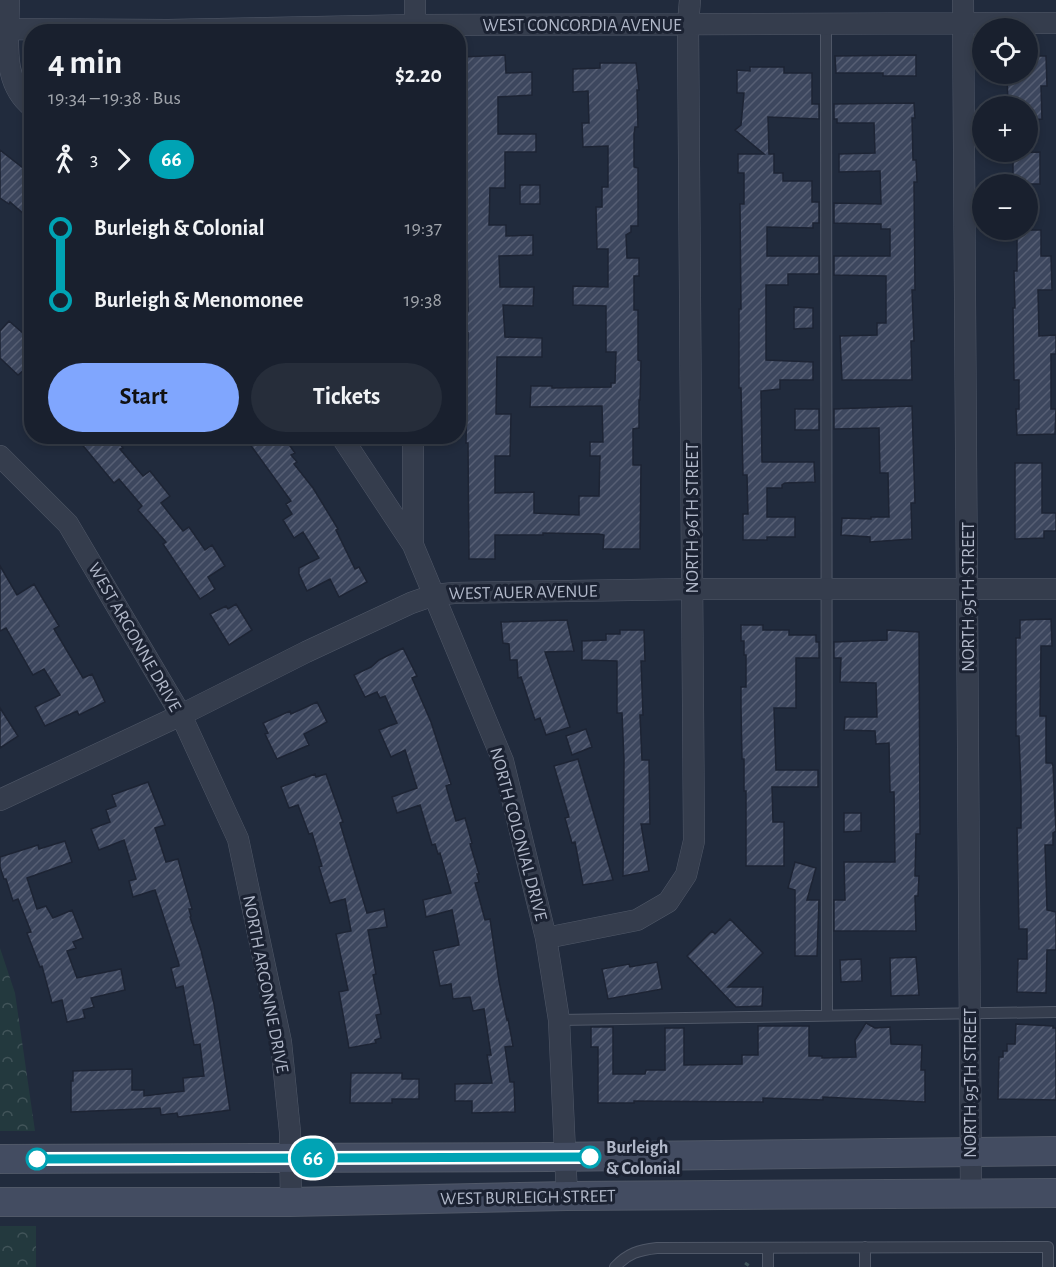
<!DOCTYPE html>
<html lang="en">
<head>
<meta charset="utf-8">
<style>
	:root { --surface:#19202e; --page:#262d3a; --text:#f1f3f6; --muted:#9fa3aa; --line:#373e4a; --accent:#80a6fe }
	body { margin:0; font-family:"Alegreya Sans",sans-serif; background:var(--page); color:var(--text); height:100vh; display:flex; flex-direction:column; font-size:22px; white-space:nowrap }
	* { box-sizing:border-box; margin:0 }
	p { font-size:20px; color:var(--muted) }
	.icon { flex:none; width:33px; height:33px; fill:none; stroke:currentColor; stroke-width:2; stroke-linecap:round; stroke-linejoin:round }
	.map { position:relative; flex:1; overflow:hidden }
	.panel { position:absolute; left:24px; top:24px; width:442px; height:420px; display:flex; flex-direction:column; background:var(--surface); border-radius:24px; box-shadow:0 3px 9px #0003,0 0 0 2px var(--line) }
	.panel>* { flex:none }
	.badge { padding:0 12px; border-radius:20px; font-size:21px; line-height:39px }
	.controls { position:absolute; left:972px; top:18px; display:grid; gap:12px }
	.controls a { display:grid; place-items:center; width:66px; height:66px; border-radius:50%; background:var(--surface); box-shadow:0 3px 9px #0003,0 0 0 2px var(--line); font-size:30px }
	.map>.badge { position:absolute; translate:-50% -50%; box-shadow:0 0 0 3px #fff }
	.legs { display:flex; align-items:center; gap:9px; height:66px; padding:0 24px; font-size:20px }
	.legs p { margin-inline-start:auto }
	.head { display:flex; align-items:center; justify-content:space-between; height:102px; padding:0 24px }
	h1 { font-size:33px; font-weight:600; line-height:45px }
	.button { display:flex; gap:12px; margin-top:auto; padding:12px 24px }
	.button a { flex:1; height:69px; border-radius:36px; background:var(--accent); color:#111; font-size:24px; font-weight:600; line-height:69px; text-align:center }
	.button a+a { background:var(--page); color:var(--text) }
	ul { padding:0 24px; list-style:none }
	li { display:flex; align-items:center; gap:21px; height:72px; font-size:22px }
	li i { display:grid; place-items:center; width:9px; height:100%; margin:0 8px; background:currentColor }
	li i::after { content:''; width:15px; height:15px; margin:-8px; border:4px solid; border-radius:50%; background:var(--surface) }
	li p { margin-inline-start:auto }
	li:first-child i { background:linear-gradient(#0000 50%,currentColor 0) }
	li:last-child i { background:linear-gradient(currentColor 50%,#0000 0) }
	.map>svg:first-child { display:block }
	.park { fill:url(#park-crowns) }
	.building { fill:url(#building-hatch); stroke:#1d2434; stroke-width:1.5 }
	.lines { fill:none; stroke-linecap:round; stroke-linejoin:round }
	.service-casing { stroke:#505868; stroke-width:12 }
	.minor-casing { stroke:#505868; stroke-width:22 }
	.secondary-casing { stroke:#505868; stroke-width:30 }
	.path { stroke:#41565b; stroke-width:3; stroke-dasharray:4.5 4.5; stroke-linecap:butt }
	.service { stroke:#353d4d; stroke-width:10 }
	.minor { stroke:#353d4d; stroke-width:21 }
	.secondary { stroke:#434c61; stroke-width:28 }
	.line-1-casing { stroke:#fff; stroke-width:14 }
	.line-1 { stroke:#00a3b4; stroke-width:9 }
	.stop-1-dot { fill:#fff; stroke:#00a3b4; stroke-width:3 }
	.labels { text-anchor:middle; stroke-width:6; stroke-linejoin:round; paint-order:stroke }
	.street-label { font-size:18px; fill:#b1b8c9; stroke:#1b2232 }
	.stop-label { font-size:18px; font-weight:bold; fill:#b1b8c9; stroke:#1b2232; text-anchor:start }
</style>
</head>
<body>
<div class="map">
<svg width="1056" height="1267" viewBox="0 0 1056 1267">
	<defs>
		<pattern id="park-crowns" width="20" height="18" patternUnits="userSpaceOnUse" patternTransform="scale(1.5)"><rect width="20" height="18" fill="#23393e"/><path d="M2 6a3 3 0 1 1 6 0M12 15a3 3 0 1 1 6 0" fill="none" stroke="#415459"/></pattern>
		<pattern id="building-hatch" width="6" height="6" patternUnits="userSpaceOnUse" patternTransform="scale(1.5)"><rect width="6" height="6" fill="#3d475e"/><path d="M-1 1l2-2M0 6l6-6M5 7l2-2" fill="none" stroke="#575f74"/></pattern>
	</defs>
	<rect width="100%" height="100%" fill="#212b3d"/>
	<path class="park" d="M0,948L15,993L35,1131H0Z
		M0,1226H36V1267H0Z"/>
	<path class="building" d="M505,55L506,73L532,72V95L498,97V134H536V152H505V188H490L489,225H506V236L533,235V255L499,256L500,287H534L533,306L503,305L505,337L542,338V357H497L496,414H511L510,456H495V493L534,492V513L579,515V496H599L600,456H590V442H603L602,406L530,407L531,386H552V388L611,387V383H615L616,352H606V306L573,305V286L608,287V249H597L596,207H602V187H608V146L583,147L582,123H589L588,91L573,92V69L600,68V63H636L639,90H637L638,127H635L634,134V167L638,168V226H631V232L626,235L627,258H639V276H634V310H638V360L641,361L640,400H639V428L633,429V465H641L640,549H603L604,535L599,534L543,533V535H495V559H469L468,443H466L468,333L466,334V311H468L467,247H464L467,141L463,57Z
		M916,55V76H883V73H836L835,56Z
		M1028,56H1046L1047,86H1041L1042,119L1028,120V106H1008L1007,74H1028Z
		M750,67H784V73H812V104H819V119L768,117L769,154H774V173H783V181H812V202H819V223H813V228L767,227V256H819V274H788V285H766V360L813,362V380H780V389L761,391L762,462H814L815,482L785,483L782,485V488H767V517H795V537H767V540H743V514H748L747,475H743L741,388H739V309H741L740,204H744V173H738V154H764L735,130L741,125L744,93H737V70L750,71Z
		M914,103L915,118H912L913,160H916L917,182H914L915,290H912L914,341H911L912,380H842L840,336L877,335V323H886V276L834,275V256H890V229H881V224L834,223V203L881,204L880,171L839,172V154L875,153L874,123H837V119H834V104Z
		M0,150L32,175V221L10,202L9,204L0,198Z
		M1040,152V184H1013V153Z
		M520,185H540V204H520Z
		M1017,230H1041V256H1051L1052,290H1038L1039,336L1056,335V354H1051V409H1056L1055,434L1017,435L1016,409H1019V380H1014L1013,308H1015L1014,271H1017Z
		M794,307L813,308V328L794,329Z
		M9,321L32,341V363L18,375L0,358V331Z
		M912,406L915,503H911L912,539L870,542V537L841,535L842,518L871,519V517H889L888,473H880L879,428L834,429V409Z
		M795,409H819V430H795Z
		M75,436H114L123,448L120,449L143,476L150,471L170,496L161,503L183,531L189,527L205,550L212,545L225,566L208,577L215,589L200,599L163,544L166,542L138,510L142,506L119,479L114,483Z
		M244,436H283L295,453L291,455L297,462L294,464L313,488L338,529L336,530L355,569L359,567L367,582L339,597L330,579L307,591L299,574V568L319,558L303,532L294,538L283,520L292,514L286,504L291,501Z
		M1015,463H1042V513H1056V531H1044V538L1015,539Z
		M0,566L17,595L34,584L59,626L54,629L83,678L92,674L105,702L79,715L77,711L45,726L35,707L60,695L44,669L33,675L6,628L0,631Z
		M236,604L252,630L229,645L210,614L226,606L228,609Z
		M1051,619L1052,646H1041L1040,716H1046V763H1052L1053,766L1056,831L1053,833V845H1045L1047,910L1056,912V950H1047L1046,993L1017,992L1018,959H1027V929H1019L1017,828H1021V789L1019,736H1016V638H1020V620Z
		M567,620L574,651L545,652L570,727L546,735L540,718L535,720L521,677L518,678L517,660H510L509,644L503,643L501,622Z
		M741,625H763V630H789V635H816V642H819V658H796V708H774L776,770H818V787H772L773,822H784V866H746V791H744V759H742L741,708V687H746V655H744V641H741Z
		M620,630H644L645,661H641L643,715H640L642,760H649L650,824H641L649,871L623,876L624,760L622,713H617V661L582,660V641L606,640V634H620Z
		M887,630L919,632L920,834H916L915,876H919L918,896H915L916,931H834V900H845L844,862H895L894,792H890L889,743L876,744L875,731L844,730L845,717H877L876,683L840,682L841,658H834V642L887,640Z
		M403,648L417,676L412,678L431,722L451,784L446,786L456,821L465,818L472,843L470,844L479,874H477L479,882L475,883L485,920L490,919L499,981L507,1020L508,1019L513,1046L505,1047L510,1082H514L515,1112L472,1113V1101H455V1084L492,1083L487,1055H491L484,1009L473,1011L470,997L453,999L451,984L440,986L433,951L459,945L452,910L426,917L423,900L451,893L440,853L438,854L435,844L432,845L420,805L397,813L392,797L417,788L405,750L391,757L379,730L397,723L385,696L380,698L377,692L365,697L354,675L371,667L379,660Z
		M317,702L327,722L304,734L309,745L277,759L265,734L268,733L263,723L290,711L291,714Z
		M0,708L18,736L0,748Z
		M586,729L592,747L572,755L566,736Z
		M578,759L613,880L583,885L575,842L572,843L565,818L569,817L554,766Z
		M315,774L316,777L326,774L343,822L340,823L367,913L384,909L387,927L368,930L376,974L373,975L381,1014L376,1015L381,1038L375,1040L376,1043L349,1048L339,992L348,990L336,934L351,931L345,899L330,903L319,867L322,866L312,833L309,834L298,805L289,808L281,787Z
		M148,782L165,825L155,828L166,862L178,859L192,909H189L191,916L190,917L201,950L214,1004L230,1110L178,1117L177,1113L161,1115L160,1108L71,1112V1081H73V1071L132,1069V1090H144V1096L184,1091L183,1078L204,1076L200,1044L194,1045L183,986L176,988L171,968L179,966V964L155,890L133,897L129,881L136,879L124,840L99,850L91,829L110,822L106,810L116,806L112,795Z
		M844,813H861V831L844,832Z
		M65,841L72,862L27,878L37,909L46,906L53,918L72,910L83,938L73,942L76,948L67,951L77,978L121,969L125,990L91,998L94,1007L83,1010L85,1018L67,1022L62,1000L52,1003L42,966L40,967L27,933L31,932L18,899L13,901L6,879H4L0,867V857L38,845L39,849Z
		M795,862L816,868L807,900H819L817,956H795V890L788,888Z
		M730,919L763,953L728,987H763L762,1006L736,1007L687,956L712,931L715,934Z
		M916,957L919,995L891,996L890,958Z
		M861,959L862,981L841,982L840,960Z
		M657,962L662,989L608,999L602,969L629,964L630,967Z
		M866,1023L875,1028L890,1027L891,1044L922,1045L921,1070H925V1102L823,1097V1100L763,1098V1102L634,1101V1103H598V1047H591V1027H613V1074H645L646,1070H665V1028H684V1065L742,1064V1055H758V1026H809V1056H822V1058L856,1057L855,1040Z
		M1016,1024L1053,1026V1028H1056V1100L998,1099L999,1057H1003V1051H1007V1044H1015Z
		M351,1073H402V1079H419V1099H392V1103H350Z"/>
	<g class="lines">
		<defs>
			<path id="service" d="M826,24L827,1015
				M559,1020L1056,1012
				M768,1248V1267
				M615,1267C628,1253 639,1250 657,1248L1048,1247V1267
				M865,1267V1247"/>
			<path id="minor" d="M9,0C9,36 0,82 32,107
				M415,0V32
				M963,0L971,1194
				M0,29L168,30L416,25L1056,23
				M341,436L413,545L503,761L546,938L559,1020L567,1196
				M0,456L68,524L181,715L238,839L281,1042L290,1132L291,1202
				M413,544V436
				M0,800L181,715L306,652L411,603L434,595L454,593L692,589H1056
				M546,938L637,920L668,902L686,875L694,841L688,24L690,0"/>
			<path id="secondary" d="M0,1159L548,1157L1056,1151
				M0,1202H291L567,1196L1056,1193"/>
		</defs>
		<use href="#service" class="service-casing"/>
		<use href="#minor" class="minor-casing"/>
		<use href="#secondary" class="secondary-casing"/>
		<path class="path" d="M745,1263L751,1267"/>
		<use href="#service" class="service"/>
		<use href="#minor" class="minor"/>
		<use href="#secondary" class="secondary"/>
	</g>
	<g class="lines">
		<defs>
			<path id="line-1" d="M37,1159L590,1157"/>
		</defs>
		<use href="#line-1" class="line-1-casing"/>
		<use href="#line-1" class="line-1"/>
	</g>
	<g class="stop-1-dot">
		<circle cx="590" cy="1157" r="10"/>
		<circle cx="37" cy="1159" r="10"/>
	</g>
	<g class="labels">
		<g class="street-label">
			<text x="582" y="31">WEST CONCORDIA AVENUE</text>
			<text transform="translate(692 518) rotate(-90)" y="6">NORTH 96TH STREET</text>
			<text transform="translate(523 592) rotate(-1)" y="6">WEST AUER AVENUE</text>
			<text transform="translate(968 597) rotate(-90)" y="6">NORTH 95TH STREET</text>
			<text transform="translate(135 637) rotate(60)" y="6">WEST ARGONNE DRIVE</text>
			<text transform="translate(519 834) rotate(75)" y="6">NORTH COLONIAL DRIVE</text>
			<text transform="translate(266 984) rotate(79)" y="6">NORTH ARGONNE DRIVE</text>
			<text transform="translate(970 1083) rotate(-90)" y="6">NORTH 95TH STREET</text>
			<text transform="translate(528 1197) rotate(-1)" y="6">WEST BURLEIGH STREET</text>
		</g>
		<g class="stop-label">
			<text x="606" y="1153">Burleigh<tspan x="606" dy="21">&amp; Colonial</tspan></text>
		</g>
	</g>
</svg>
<div class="controls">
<a><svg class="icon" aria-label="locate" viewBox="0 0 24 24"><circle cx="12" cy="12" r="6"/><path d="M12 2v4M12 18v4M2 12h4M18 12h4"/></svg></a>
<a>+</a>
<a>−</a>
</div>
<b class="badge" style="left:313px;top:1158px;background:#00a3b4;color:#fff">66</b>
<section class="panel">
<div class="head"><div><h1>4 min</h1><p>19:34 – 19:38 · Bus</p></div><b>$2.20</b></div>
<div class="legs"><svg class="icon" aria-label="walk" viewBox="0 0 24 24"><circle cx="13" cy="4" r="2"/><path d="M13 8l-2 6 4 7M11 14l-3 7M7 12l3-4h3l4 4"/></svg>3<svg class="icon" aria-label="forward" viewBox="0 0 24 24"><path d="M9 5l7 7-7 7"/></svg><b class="badge" style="background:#00a3b4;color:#fff">66</b></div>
<ul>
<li><i style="color:#00a3b4"></i><b>Burleigh &amp; Colonial</b><p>19:37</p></li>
<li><i style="color:#00a3b4"></i><b>Burleigh &amp; Menomonee</b><p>19:38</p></li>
</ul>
<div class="button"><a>Start</a><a>Tickets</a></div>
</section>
</div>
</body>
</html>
